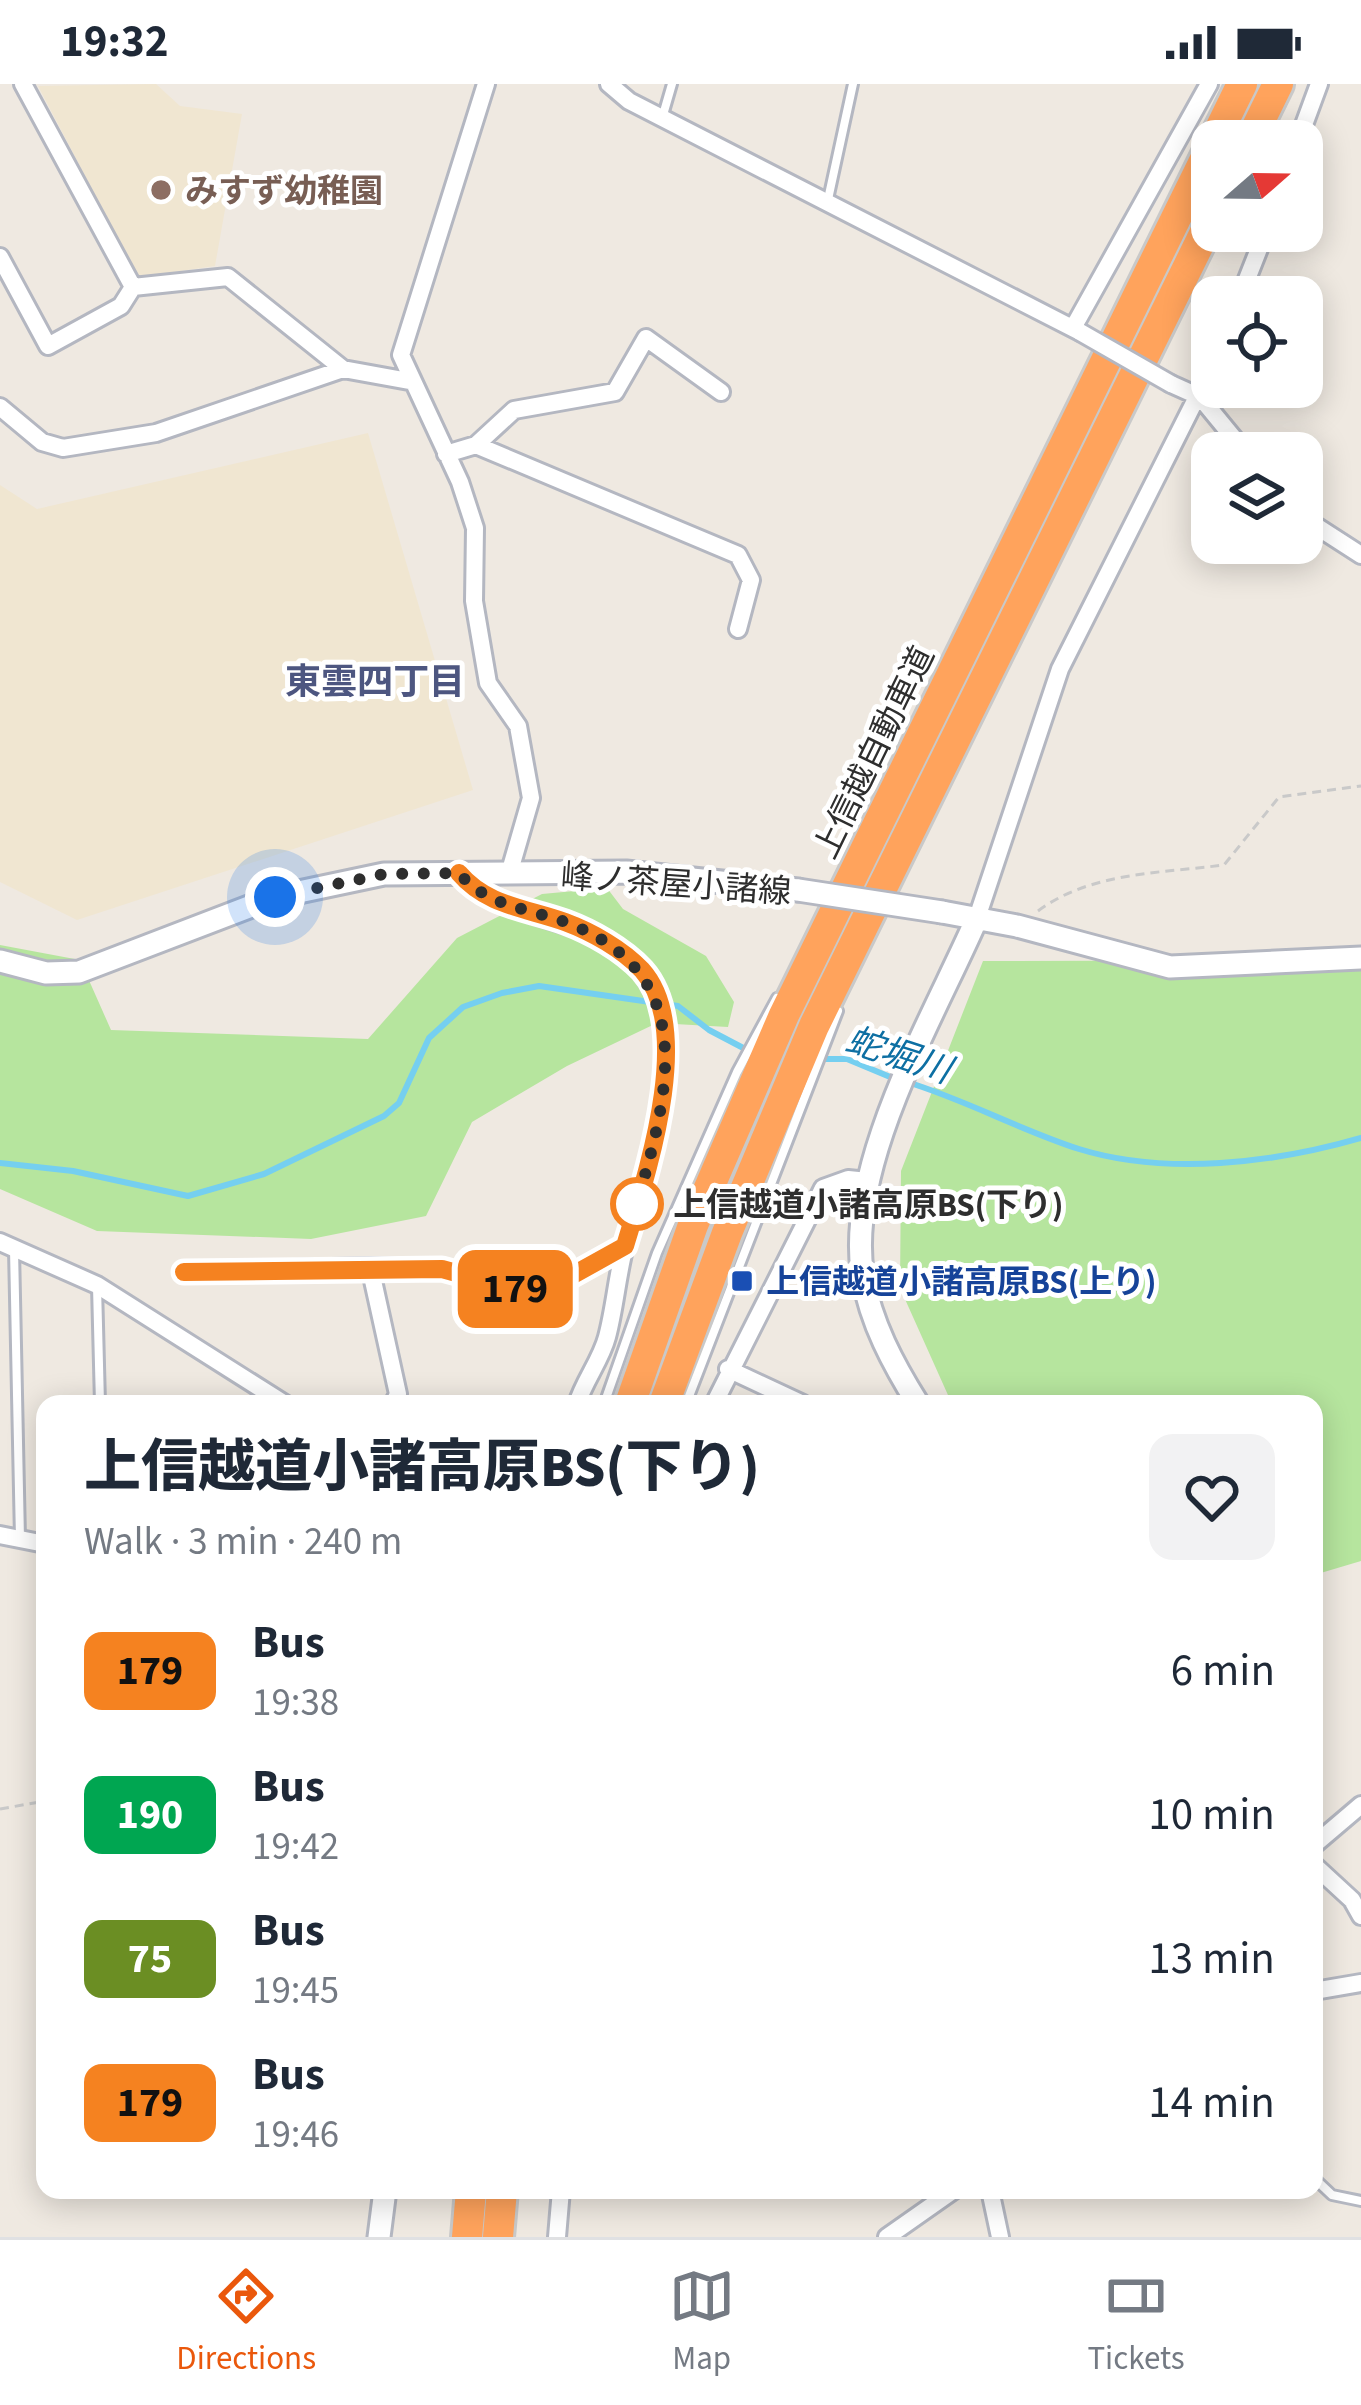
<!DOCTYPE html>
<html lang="en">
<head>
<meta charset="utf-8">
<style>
	:root { --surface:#fff; --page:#f2f2f3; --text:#1f2937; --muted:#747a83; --line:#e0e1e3; --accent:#ea580c }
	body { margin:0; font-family:"Source Sans 3","Noto Sans JP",sans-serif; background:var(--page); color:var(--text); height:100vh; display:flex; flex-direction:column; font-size:45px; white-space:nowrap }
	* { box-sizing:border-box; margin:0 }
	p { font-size:39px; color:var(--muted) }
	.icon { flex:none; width:66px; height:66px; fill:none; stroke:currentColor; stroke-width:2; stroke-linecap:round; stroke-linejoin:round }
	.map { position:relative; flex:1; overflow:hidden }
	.sheet { position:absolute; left:36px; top:1311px; width:1287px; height:804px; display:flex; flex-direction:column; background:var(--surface); border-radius:24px; box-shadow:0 6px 30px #0003 }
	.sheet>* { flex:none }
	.badge { padding:0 24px; border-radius:18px; font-size:42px; line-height:78px }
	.needle { width:78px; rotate:70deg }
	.fabs { position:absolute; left:1191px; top:36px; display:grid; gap:24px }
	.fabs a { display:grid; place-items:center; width:132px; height:132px; border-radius:24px; background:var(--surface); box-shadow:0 6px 30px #0003; font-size:60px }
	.you { position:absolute; width:60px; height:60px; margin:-30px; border:9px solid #fff; border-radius:50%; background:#1a73e8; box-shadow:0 0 0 18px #1a73e833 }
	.map>.badge { position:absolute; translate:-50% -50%; box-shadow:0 0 0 6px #fff }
	.round { display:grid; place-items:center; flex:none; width:126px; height:126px; border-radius:24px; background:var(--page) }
	.headline { display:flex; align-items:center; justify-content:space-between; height:204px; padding:0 48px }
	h1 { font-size:57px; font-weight:800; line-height:90px }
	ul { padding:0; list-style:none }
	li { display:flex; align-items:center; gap:36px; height:144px; padding:0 48px }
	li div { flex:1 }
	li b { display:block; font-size:45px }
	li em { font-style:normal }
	li .badge { min-width:132px; font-weight:700; text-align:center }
	.status { display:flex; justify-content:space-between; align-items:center; height:84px; padding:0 60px; background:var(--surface); direction:ltr }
	.status svg { height:33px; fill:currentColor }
	.tabs { display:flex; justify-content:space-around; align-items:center; height:168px; border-top:3px solid var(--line); background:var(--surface); font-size:33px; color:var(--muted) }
	.tabs a { display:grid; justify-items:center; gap:6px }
	.tabs .on { color:var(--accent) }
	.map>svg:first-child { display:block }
	.education { fill:#f0e6d1 }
	.green { fill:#b6e59e }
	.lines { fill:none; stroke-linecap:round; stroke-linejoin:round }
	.stream { stroke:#75cff0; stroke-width:6 }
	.lane-casing { stroke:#b4b7c1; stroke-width:14 }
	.street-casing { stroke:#b4b7c1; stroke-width:22 }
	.secondary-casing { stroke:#b4b7c1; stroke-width:27 }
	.highway-casing { stroke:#c9c9c9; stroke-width:36 }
	.path { stroke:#c9c9c9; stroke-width:3; stroke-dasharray:9 6; stroke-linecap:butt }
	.lane { stroke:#fff; stroke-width:8 }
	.street { stroke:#fff; stroke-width:16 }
	.secondary { stroke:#fff; stroke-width:21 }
	.highway { stroke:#ffa35c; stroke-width:30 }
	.street-bridge-casing { stroke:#b4b7c1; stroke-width:22; stroke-linecap:butt }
	.secondary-bridge-casing { stroke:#b4b7c1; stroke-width:27; stroke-linecap:butt }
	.street-bridge { stroke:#fff; stroke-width:16 }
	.secondary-bridge { stroke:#fff; stroke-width:21 }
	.line-casing { stroke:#fff; stroke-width:27 }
	.line { stroke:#f58220; stroke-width:18 }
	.walk { stroke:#2e2e2e; stroke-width:12; stroke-dasharray:0 21.6 }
	.education-dot { fill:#8d6e63; stroke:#fff; stroke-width:4.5 }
	.stop-dot { fill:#fff; stroke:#f58220; stroke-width:6 }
	.transit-dot { fill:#1a4fb4; stroke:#fff; stroke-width:4.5 }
	.labels { text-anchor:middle; stroke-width:10; stroke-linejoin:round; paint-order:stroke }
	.education-label { font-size:33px; font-weight:bold; fill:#785e54; stroke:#fff; text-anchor:start }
	.street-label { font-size:33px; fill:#2e2e2e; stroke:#fff }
	.stop-label { font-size:33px; font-weight:bold; fill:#2e2e2e; stroke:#fff; text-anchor:start }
	.transit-label { font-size:33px; font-weight:bold; fill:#164399; stroke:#fff; text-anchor:start }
	.neighbourhood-label { font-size:36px; font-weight:bold; fill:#4d5680; stroke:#fff }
	.water-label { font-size:36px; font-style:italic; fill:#0d6fa3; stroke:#fff }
</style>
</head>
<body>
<div class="status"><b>19:32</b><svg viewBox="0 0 49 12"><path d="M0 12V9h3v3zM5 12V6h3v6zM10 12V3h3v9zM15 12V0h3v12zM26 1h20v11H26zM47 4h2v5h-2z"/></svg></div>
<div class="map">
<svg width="1361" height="2153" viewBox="0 0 1361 2153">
	<rect width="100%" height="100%" fill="#efe9e1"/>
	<path class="education" d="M156,0L180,22L242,30L215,182L138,193L38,2Z
		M368,349L473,706L77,836L0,798V401L37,425Z"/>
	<path class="green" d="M607,804L623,825L706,872L734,918L728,943L657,939L567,982L472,1038L426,1132L311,1155L97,1147L0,1105V861L80,876L111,946L368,955L457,854L542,810Z
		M1361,876V1477L1314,1491V1320H952L900,1204L901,1087L983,877Z"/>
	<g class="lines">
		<path class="stream" d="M816,975H847L895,995
			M907,998C966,1016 1020,1046 1079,1065C1166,1092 1275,1079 1361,1054
			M0,1079L73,1087L188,1112L264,1090L384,1032L399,1019L429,954L463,923L502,909L539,902L678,922L709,946L749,967"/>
		<defs>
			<path id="lane" d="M663,31L672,0
				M827,120L853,0
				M14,1165L20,1455
				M97,1202L100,1320
				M604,1320L657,1169L737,988L777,914
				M686,1320L838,927
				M1314,2094L1332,2111L1361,2117"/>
			<path id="street" d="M23,0L133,203
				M486,0L401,271L460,398L475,444L474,517L488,599L518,642L531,714L509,790
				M609,0L629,17L1080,248
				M1298,57L1319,0
				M0,173L48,262L121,222L133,203
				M133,203L228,193L343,285
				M1240,213L1266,147
				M1073,244L1209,0
				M1171,300L1200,313L1246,369
				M0,323L42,358L63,364L156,349L343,285L409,297
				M476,361L514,326L615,308L646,254L721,308
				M446,370L476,361L738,471L751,496L738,545
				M1302,433L1361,471
				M459,789C496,833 566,831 614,863C712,928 646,1074 625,1162C617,1192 615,1223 607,1253C601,1276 584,1297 577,1320
				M977,834L1060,585L1212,283
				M0,1158L97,1201L285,1320
				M184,1188L370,1183
				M728,1285L803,1320
				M393,1320L398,1310L370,1183L442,1185L537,1211L625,1161
				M714,1320L823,1104L848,1095L868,1097
				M0,1451L45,1460
				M1314,1761L1361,1721
				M1314,1781L1352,1816L1361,1832
				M1314,1907L1361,1899
				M990,2106L1000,2153
				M557,2153L561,2106
				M887,2153L954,2106"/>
			<path id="secondary" d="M942,828L1017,842L1170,883L1361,874
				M0,877L46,889L79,888L275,813L384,790L626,788L798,806
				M918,1320C893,1280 871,1239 863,1193C844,1083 934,933 977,834
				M379,2153L385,2106"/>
			<path id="highway" d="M1214,57L1242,0
				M1250,57L1278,0
				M630,1320L693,1141L784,931L1212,61
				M664,1320L727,1149L814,942L1212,134
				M467,2153L471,2106
				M498,2153L502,2106"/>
		</defs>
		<use href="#lane" class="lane-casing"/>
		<use href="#street" class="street-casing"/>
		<use href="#secondary" class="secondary-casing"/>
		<use href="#highway" class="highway-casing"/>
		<path class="path" d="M1038,827C1090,788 1162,789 1224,781L1279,713L1361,702
			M0,1725L45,1717"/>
		<use href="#lane" class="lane"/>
		<use href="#street" class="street"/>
		<use href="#secondary" class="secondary"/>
		<use href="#highway" class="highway"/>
		<defs>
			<path id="street-bridge" d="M1080,248L1171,300"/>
			<path id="secondary-bridge" d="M798,806L942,828"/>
		</defs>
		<use href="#street-bridge" class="street-bridge-casing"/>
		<use href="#secondary-bridge" class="secondary-bridge-casing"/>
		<use href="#street-bridge" class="street-bridge"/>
		<use href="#secondary-bridge" class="secondary-bridge"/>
	</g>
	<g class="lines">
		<defs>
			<path id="line" d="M184,1188L442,1185L537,1211L625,1162C645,1095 696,946 642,886C622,865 592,848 565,838C526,824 487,822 459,789"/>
		</defs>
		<use href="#line" class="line-casing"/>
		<use href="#line" class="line"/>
		<path class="walk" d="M275,813L384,790L459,789C487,822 526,824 565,838C704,890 668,1013 635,1126L637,1120"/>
	</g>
	<circle class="education-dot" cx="161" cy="106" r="12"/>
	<circle class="stop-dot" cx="637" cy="1120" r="24"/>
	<rect class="transit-dot" x="730" y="1185" width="24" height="24" rx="6"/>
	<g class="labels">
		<g class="education-label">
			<text x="185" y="118">みすず幼稚園</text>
		</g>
		<g class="street-label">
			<text transform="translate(873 668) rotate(-64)" y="12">上信越自動車道</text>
			<text transform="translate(676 799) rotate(4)" y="12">峰ノ茶屋小諸線</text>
		</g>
		<g class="stop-label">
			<text x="673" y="1132">上信越道小諸高原BS(下り)</text>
		</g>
		<g class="transit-label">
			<text x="766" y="1209">上信越道小諸高原BS(上り)</text>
		</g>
		<g class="neighbourhood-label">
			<text x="375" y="610">東雲四丁目</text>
		</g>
		<g class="water-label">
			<text transform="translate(899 970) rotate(18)" y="13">蛇堀川</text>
		</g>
	</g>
</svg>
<div class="fabs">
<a><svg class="needle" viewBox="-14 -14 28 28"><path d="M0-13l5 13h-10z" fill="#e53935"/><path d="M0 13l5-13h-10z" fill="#747a83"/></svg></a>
<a><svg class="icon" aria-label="locate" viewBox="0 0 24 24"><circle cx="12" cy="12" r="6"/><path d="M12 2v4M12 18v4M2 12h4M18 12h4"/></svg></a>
<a><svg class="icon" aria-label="layers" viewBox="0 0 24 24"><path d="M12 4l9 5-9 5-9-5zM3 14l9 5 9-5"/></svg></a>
</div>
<div class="you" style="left:275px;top:813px"></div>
<b class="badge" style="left:515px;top:1205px;background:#f58220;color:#111">179</b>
<section class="sheet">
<div class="headline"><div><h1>上信越道小諸高原BS(下り)</h1><p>Walk · 3 min · 240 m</p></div><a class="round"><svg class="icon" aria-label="heart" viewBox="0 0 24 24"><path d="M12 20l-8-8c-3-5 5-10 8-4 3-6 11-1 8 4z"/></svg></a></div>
<ul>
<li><span class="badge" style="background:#f58220;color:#111">179</span><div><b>Bus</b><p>19:38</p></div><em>6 min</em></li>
<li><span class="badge" style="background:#00a651;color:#fff">190</span><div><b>Bus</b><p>19:42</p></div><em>10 min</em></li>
<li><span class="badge" style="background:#6b8e23;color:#fff">75</span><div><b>Bus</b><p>19:45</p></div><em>13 min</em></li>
<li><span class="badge" style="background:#f58220;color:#111">179</span><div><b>Bus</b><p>19:46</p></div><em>14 min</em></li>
</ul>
</section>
</div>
<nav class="tabs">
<a class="on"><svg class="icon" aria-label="directions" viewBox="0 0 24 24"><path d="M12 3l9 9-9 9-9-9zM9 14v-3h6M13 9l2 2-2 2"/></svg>Directions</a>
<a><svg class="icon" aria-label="map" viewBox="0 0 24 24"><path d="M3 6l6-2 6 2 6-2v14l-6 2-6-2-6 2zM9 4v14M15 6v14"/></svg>Map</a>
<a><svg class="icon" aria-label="tickets" viewBox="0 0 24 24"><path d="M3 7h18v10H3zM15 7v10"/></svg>Tickets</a>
</nav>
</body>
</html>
